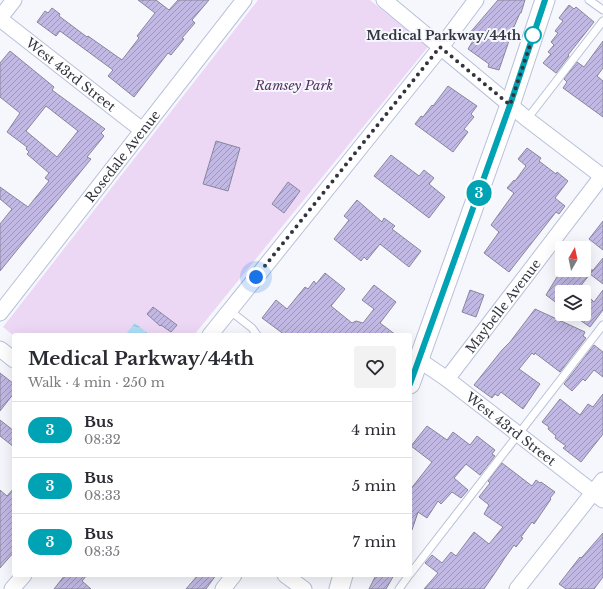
<!DOCTYPE html>
<html lang="en">
<head>
<meta charset="utf-8">
<style>
	:root { --surface:#fff; --page:#f2f2f3; --text:#2b2b33; --muted:#7c7c81; --line:#e1e1e2 }
	body { margin:0; font-family:"Libre Baskerville",serif; background:var(--page); color:var(--text); height:100vh; display:flex; flex-direction:column; font-size:15px; white-space:nowrap }
	* { box-sizing:border-box; margin:0 }
	p { font-size:13px; color:var(--muted) }
	.icon { flex:none; width:22px; height:22px; fill:none; stroke:currentColor; stroke-width:2; stroke-linecap:round; stroke-linejoin:round }
	.map { position:relative; flex:1; overflow:hidden }
	.sheet { position:absolute; left:12px; top:333px; width:400px; height:244px; display:flex; flex-direction:column; background:var(--surface); border-radius:4px; box-shadow:0 4px 16px #0002 }
	.sheet>* { flex:none }
	.badge { padding:0 8px; border-radius:13px; font-size:14px; line-height:26px }
	.needle { width:26px; rotate:9deg }
	.tools { position:absolute; left:555px; top:241px; display:grid; gap:8px }
	.tools a { display:grid; place-items:center; width:36px; height:36px; border-radius:4px; background:var(--surface); box-shadow:0 4px 16px #0002; font-size:20px }
	.you { position:absolute; width:20px; height:20px; margin:-10px; border:3px solid #fff; border-radius:50%; background:#1a73e8; box-shadow:0 0 0 6px #1a73e833 }
	.map>.badge { position:absolute; translate:-50% -50%; box-shadow:0 0 0 2px #fff }
	.round { display:grid; place-items:center; flex:none; width:42px; height:42px; border-radius:4px; background:var(--page) }
	.summary { display:flex; align-items:center; justify-content:space-between; height:68px; padding:0 16px }
	h1 { font-size:19px; font-weight:700; line-height:30px }
	ul { padding:0; list-style:none }
	li { display:flex; align-items:center; gap:12px; height:56px; padding:0 16px; border-top:1px solid var(--line) }
	li div { flex:1 }
	li b { display:block; font-size:15px }
	li em { font-style:normal }
	li .badge { min-width:44px; font-weight:700; text-align:center }
	.map>svg:first-child { display:block }
	.park { fill:#ecd8f5 }
	.water { fill:url(#water-ripples) }
	.building { fill:url(#building-hatch); stroke:#89859d; fill-rule:evenodd }
	.lines { fill:none; stroke-linecap:round; stroke-linejoin:round }
	.service-casing { stroke:#b8c0d9; stroke-width:9 }
	.minor-casing { stroke:#b8c0d9; stroke-width:17 }
	.tertiary-casing { stroke:#b8c0d9; stroke-width:21 }
	.service { stroke:#fff; stroke-width:7 }
	.minor { stroke:#fff; stroke-width:15 }
	.tertiary { stroke:#fff; stroke-width:19 }
	.line-casing { stroke:#fff; stroke-width:9 }
	.line { stroke:#00a3b4; stroke-width:6 }
	.walk { stroke:#32353f; stroke-width:4; stroke-dasharray:0 7.2 }
	.stop-dot { fill:#fff; stroke:#00a3b4; stroke-width:2 }
	.labels { text-anchor:middle; stroke-width:4; stroke-linejoin:round; paint-order:stroke }
	.stop-label { font-size:13px; font-weight:bold; fill:#32353f; stroke:#f5f7fd; text-anchor:end }
	.street-label { font-size:13px; fill:#32353f; stroke:#f5f7fd }
	.park-label { font-size:13px; font-style:italic; fill:#543161; stroke:#f5f7fd }
</style>
</head>
<body>
<div class="map">
<svg width="603" height="589" viewBox="0 0 603 589">
	<defs>
		<pattern id="water-ripples" width="26" height="14" patternUnits="userSpaceOnUse"><rect width="26" height="14" fill="#addef4"/><path d="M2 4q2-2 4 0t4 0M15 11q2-2 4 0t4 0" fill="none" stroke="#95bfd2"/></pattern>
		<pattern id="building-hatch" width="6" height="6" patternUnits="userSpaceOnUse"><rect width="6" height="6" fill="#c1b9e3"/><path d="M-1 1l2-2M0 6l6-6M5 7l2-2" fill="none" stroke="#9d97b9"/></pattern>
	</defs>
	<rect width="100%" height="100%" fill="#f5f7fd"/>
	<path class="park" d="M258,0H370L428,47L194,335H14V336L3,327Z"/>
	<path class="water" d="M135,323L150,335H125Z"/>
	<path class="building" d="M138,0H156L169,10L178,0H209L192,20L195,23L182,38L184,39L171,55L168,53L134,97L108,76L113,70L60,31L56,36L37,22L45,11L48,13L52,8L60,14L59,16L87,37L88,36L122,60L139,38L137,36L155,13Z
		M498,0H525L521,13H520L513,29L499,70L488,67L489,64L468,49L474,39L468,35Z
		M569,5L574,9L576,7L594,22L568,55L569,56L556,73L543,63L551,54L548,52L554,45L551,42L558,33L555,31L563,21L559,18Z
		M603,41V68L597,76L603,81V117L563,88L567,82L564,79L577,62L584,67Z
		M10,51L54,87L52,90L105,129L101,133L104,136L87,157L91,159L0,271V224L12,209L0,199V187L28,207L49,181L45,178L49,173L27,154L29,152L26,149L27,147L7,132L20,113L0,97V63ZM46,106L78,131L57,157L26,131Z
		M448,86L477,106L471,114L474,117L464,129L468,132L453,152L415,124L421,116L423,117L432,105L433,106Z
		M216,141L240,148L228,191L203,184Z
		M527,148L541,158L539,161L556,174L557,172L568,181L555,198L565,206L559,214L556,212L509,272L484,253L499,232L491,225L514,193L507,188L514,180L515,181L526,166L518,159Z
		M391,155L419,176L424,170L434,178L429,184L445,197L429,218L374,176Z
		M288,182L300,191L284,213L272,204Z
		M357,200L382,222L384,218L395,226L392,229L421,251L409,267L380,244L367,260L364,257L361,261L334,239L349,220L344,216Z
		M603,221V250L589,239Z
		M603,258V284L590,274Z
		M564,270H593L576,292H562V307L546,295L557,277Z
		M325,273L345,289L331,306L352,323L356,321L363,323L374,309L362,300L374,285L396,302L380,323L396,335H285L262,318L276,300L287,309L305,287L308,289L314,281L316,284Z
		M470,290L484,295L476,317L462,312Z
		M603,290V310L590,327L577,318L580,314H584V308L591,299L594,302Z
		M153,307L177,325L171,332L161,325L160,326L147,314Z
		M535,309L585,332L583,336L586,338L560,372L535,353L534,355L532,353L519,369L540,384L523,409L501,392L498,396L495,394L492,398L474,385L502,350L510,342Z
		M594,345L603,352V377L594,370L585,381L583,379L572,391L564,384Z
		M0,373L14,384V393L0,411Z
		M603,394V434L581,462L563,448L566,446L555,438L556,436L548,429L549,427L542,422L560,399L580,415L588,404L593,407Z
		M0,420L14,431V447L0,436Z
		M427,426L447,440L453,432L470,445L477,436L495,450L492,454L495,456L480,475L466,464L454,478L468,490L461,498L452,492L441,504L438,501L427,518L418,512L412,530H410V490L432,462L411,446Z
		M502,463L532,486L536,480L540,483L541,482L555,492L550,498L551,499L534,524L532,522L521,537L523,538L516,547L514,545L504,559L499,567L484,589H424L438,573L425,563L432,555L442,563L451,552L456,556L474,532L489,544L503,527L484,514L489,505L479,497L490,483L488,481Z
		M14,488V552L0,568V490L7,496Z
		M603,533V577L594,589H566L559,584L580,557L581,558L583,556Z
		M65,575H87L82,581L91,589H54Z
		M198,575H216L206,589H186Z
		M376,575H394L386,589H369Z"/>
	<g class="lines">
		<defs>
			<path id="service" d="M589,0L603,10
				M527,119L603,21
				M229,310L252,328L257,335
				M410,574L603,325
				M399,589L409,575"/>
			<g id="minor">
				<path d="M384,0L527,119L603,177"/>
				<path d="M0,18L14,0"/>
				<path id="s1" d="M0,19L142,130"/>
				<path id="s2" d="M0,313L244,0"/>
				<path d="M210,335L441,47L476,0"/>
				<path d="M0,349L14,360"/>
				<path id="s3" d="M419,360L447,379L603,500"/>
				<path id="s4" d="M447,379L603,175"/>
				<path d="M285,575L304,589"/>
				<path d="M12,589L24,575"/>
				<path d="M223,589L234,575"/>
				<path d="M517,589L603,480"/>
			</g>
			<path id="tertiary" d="M410,384L510,105L545,0
				M339,589L343,575"/>
		</defs>
		<use href="#service" class="service-casing"/>
		<use href="#minor" class="minor-casing"/>
		<use href="#tertiary" class="tertiary-casing"/>
		<use href="#service" class="service"/>
		<use href="#minor" class="minor"/>
		<use href="#tertiary" class="tertiary"/>
	</g>
	<g class="lines">
		<defs>
			<path id="line" d="M410,384L510,105L545,0"/>
		</defs>
		<use href="#line" class="line-casing"/>
		<use href="#line" class="line"/>
		<path class="walk" d="M256,277L440,47L510,105L534,33L533,35"/>
	</g>
	<circle class="stop-dot" cx="533" cy="35" r="8"/>
	<g class="labels">
		<g class="stop-label">
			<text x="521" y="40">Medical Parkway/44th</text>
		</g>
		<g class="street-label">
			<text dy="5" stroke="none"><textPath href="#s1" startOffset="90">West 43rd Street</textPath></text>
			<text dy="5" stroke="none"><textPath href="#s2" startOffset="199">Rosedale Avenue</textPath></text>
			<text dy="5" stroke="none"><textPath href="#s4" startOffset="92">Maybelle Avenue</textPath></text>
			<text dy="5" stroke="none"><textPath href="#s3" startOffset="115">West 43rd Street</textPath></text>
		</g>
		<g class="park-label">
			<text x="294" y="90">Ramsey Park</text>
		</g>
	</g>
</svg>
<div class="tools">
<a><svg class="needle" viewBox="-14 -14 28 28"><path d="M0-13l5 13h-10z" fill="#e53935"/><path d="M0 13l5-13h-10z" fill="#7c7c81"/></svg></a>
<a><svg class="icon" aria-label="layers" viewBox="0 0 24 24"><path d="M12 4l9 5-9 5-9-5zM3 14l9 5 9-5"/></svg></a>
</div>
<div class="you" style="left:256px;top:277px"></div>
<b class="badge" style="left:479px;top:193px;background:#00a3b4;color:#fff">3</b>
<section class="sheet">
<div class="summary"><div><h1>Medical Parkway/44th</h1><p>Walk · 4 min · 250 m</p></div><a class="round"><svg class="icon" aria-label="heart" viewBox="0 0 24 24"><path d="M12 20l-8-8c-3-5 5-10 8-4 3-6 11-1 8 4z"/></svg></a></div>
<ul>
<li><span class="badge" style="background:#00a3b4;color:#fff">3</span><div><b>Bus</b><p>08:32</p></div><em>4 min</em></li>
<li><span class="badge" style="background:#00a3b4;color:#fff">3</span><div><b>Bus</b><p>08:33</p></div><em>5 min</em></li>
<li><span class="badge" style="background:#00a3b4;color:#fff">3</span><div><b>Bus</b><p>08:35</p></div><em>7 min</em></li>
</ul>
</section>
</div>
</body>
</html>
